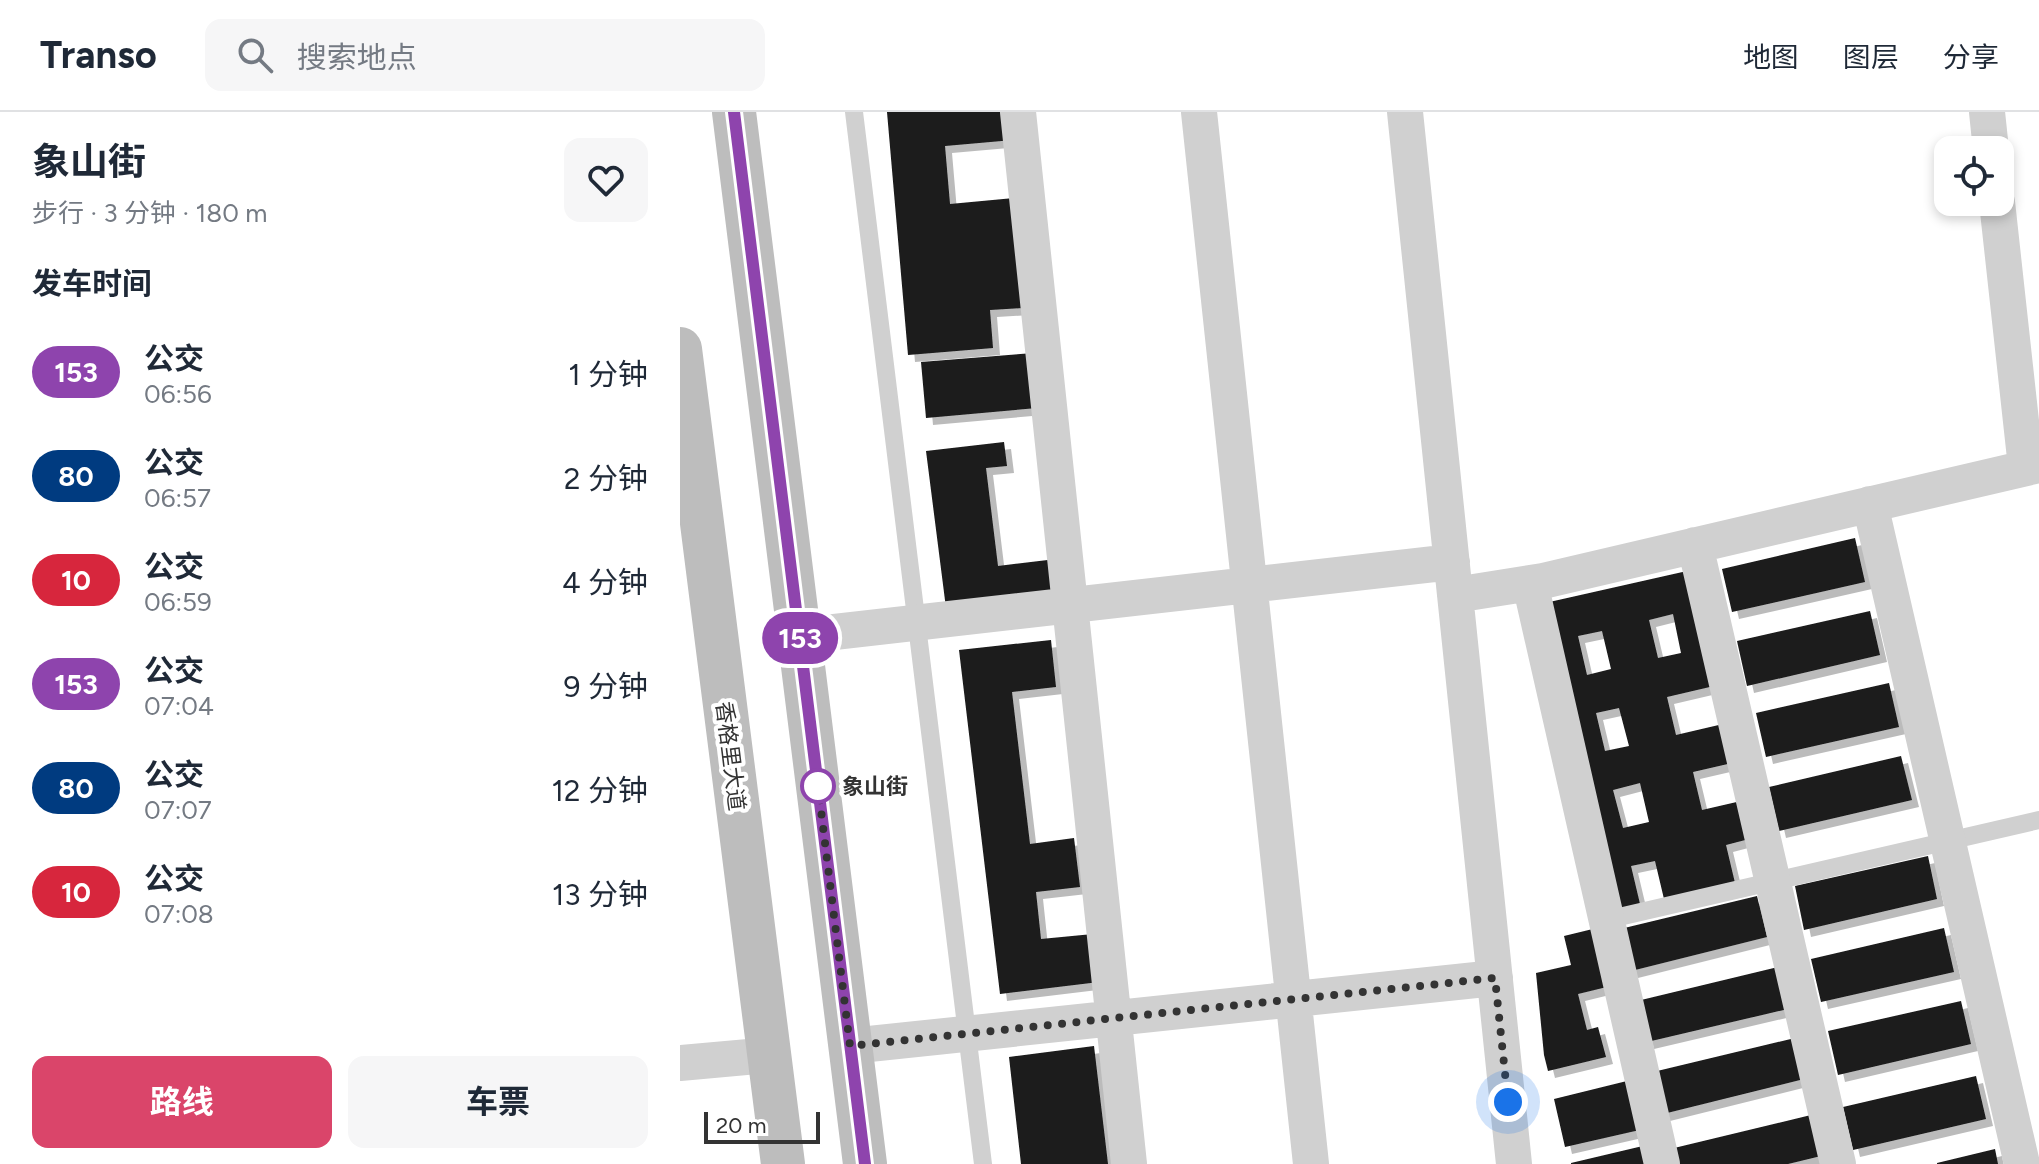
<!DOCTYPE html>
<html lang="zh">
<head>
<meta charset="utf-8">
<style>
	:root { --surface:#fff; --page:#f6f6f7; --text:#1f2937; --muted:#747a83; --line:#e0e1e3; --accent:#da456a }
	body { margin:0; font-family:Figtree,"Noto Sans SC",sans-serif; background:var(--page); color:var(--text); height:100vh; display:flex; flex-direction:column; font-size:30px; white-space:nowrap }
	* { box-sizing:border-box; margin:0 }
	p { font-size:26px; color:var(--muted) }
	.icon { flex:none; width:44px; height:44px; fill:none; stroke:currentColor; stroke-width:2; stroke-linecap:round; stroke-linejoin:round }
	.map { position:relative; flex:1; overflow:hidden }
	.panel { display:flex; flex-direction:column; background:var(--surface); width:680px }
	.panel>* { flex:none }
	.badge { padding:0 16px; border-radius:26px; font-size:28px; line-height:52px }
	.tools { position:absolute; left:1254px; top:24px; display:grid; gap:16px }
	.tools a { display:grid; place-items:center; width:80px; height:80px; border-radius:16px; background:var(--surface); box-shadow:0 4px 12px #0003; font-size:40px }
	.scale { position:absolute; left:24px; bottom:20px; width:116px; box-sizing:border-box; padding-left:8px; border:4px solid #333; border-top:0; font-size:22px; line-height:28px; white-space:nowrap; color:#333; -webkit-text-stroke:6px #fff; paint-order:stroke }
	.you { position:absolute; width:40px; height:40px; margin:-20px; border:6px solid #fff; border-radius:50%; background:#1a73e8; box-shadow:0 0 0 12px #1a73e833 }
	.map>.badge { position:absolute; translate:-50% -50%; box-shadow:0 0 0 4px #fff }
	h2 { padding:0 32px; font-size:30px; line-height:72px }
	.round { display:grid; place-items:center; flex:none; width:84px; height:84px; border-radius:16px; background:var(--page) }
	.headline { display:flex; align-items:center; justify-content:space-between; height:136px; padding:0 32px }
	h1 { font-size:38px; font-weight:700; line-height:60px }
	.primary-button { display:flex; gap:16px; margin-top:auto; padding:16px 32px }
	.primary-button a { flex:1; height:92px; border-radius:16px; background:var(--accent); color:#fff; font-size:32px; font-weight:700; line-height:92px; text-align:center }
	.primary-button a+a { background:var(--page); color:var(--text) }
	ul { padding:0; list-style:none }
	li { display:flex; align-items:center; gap:24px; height:104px; padding:0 32px }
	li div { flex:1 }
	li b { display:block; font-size:30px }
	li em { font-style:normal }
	li .badge { min-width:88px; font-weight:700; text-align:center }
	header { display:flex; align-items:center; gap:48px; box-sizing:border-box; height:112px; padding:0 40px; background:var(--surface); border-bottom:2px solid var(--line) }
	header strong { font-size:38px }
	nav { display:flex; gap:44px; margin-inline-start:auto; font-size:28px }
	.search { width:560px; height:72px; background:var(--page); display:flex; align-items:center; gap:20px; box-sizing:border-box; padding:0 28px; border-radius:16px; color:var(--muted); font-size:30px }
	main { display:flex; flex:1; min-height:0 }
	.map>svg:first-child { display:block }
	.building { fill:#1a1a1a; fill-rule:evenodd; filter:url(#shadow) }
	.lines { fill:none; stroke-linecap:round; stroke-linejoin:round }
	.lane { stroke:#d0d0d0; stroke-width:18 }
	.street { stroke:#d0d0d0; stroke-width:36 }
	.secondary { stroke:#bdbdbd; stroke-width:44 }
	.line-casing { stroke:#fff; stroke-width:18 }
	.line { stroke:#8e44ad; stroke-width:12 }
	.walk { stroke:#333; stroke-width:8; stroke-dasharray:0 14.4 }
	.stop-dot { fill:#fff; stroke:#8e44ad; stroke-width:4 }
	.labels { text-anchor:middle; stroke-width:8; stroke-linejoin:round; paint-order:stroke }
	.street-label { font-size:22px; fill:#333; stroke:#fff }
	.stop-label { font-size:22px; font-weight:bold; fill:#333; stroke:#fff; text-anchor:start }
</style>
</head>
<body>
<header>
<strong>Transo</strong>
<div class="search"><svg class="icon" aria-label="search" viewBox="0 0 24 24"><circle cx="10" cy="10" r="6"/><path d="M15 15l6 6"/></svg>搜索地点</div>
<nav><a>地图</a><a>图层</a><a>分享</a></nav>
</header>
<main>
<section class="panel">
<div class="headline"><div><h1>象山街</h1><p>步行 · 3 分钟 · 180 m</p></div><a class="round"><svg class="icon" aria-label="heart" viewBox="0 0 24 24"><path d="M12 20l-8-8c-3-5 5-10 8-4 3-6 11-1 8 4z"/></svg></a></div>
<h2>发车时间</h2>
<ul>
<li><span class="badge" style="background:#8e44ad;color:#fff">153</span><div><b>公交</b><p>06:56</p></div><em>1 分钟</em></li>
<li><span class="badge" style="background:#003b80;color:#fff">80</span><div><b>公交</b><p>06:57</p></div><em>2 分钟</em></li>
<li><span class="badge" style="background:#d7263d;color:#fff">10</span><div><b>公交</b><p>06:59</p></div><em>4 分钟</em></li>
<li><span class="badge" style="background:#8e44ad;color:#fff">153</span><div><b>公交</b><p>07:04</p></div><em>9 分钟</em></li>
<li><span class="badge" style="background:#003b80;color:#fff">80</span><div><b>公交</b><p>07:07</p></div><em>12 分钟</em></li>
<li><span class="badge" style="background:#d7263d;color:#fff">10</span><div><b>公交</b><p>07:08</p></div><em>13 分钟</em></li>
</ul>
<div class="primary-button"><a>路线</a><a>车票</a></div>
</section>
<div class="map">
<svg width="1359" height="1052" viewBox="0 0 1359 1052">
	<defs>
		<filter id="shadow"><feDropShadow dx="7" dy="7" stdDeviation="0" flood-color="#0004"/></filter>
	</defs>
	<rect width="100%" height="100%" fill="#fff"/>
	<path class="building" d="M207,0H330L333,28L265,34L270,92L334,86L343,196L310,198L313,236L228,243Z
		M353,241L357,296L246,306L241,250Z
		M324,330L327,354L306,356L318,454L376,447L380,483L266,496L246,339Z
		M1175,426L1185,470L1052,500L1042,457Z
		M1007,459L1034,574L987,585L996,623L1043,612L1052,651L1013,660L1022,698L1061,689L1069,727L1046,733L1055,771L984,787L975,749L951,754L960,792L937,798L865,491ZM993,502L1001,541L978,546L969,508ZM922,519L931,557L907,563L898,524ZM939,596L949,634L925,639L916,601ZM960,671L969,710L943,716L933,678Z
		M1190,499L1200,543L1067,574L1057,529Z
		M371,528L376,575L332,580L350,732L394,726L400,775L356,780L361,827L413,822L419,870L320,882L279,538Z
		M1209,571L1219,615L1086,645L1076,601Z
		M1221,644L1232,688L1099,719L1089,675Z
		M1248,744L1257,787L1124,818L1115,774Z
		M1077,784L1087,825L947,860L936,818Z
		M921,815L935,873L898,882L907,918L918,915L926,945L868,959L864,943L856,861L891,853L884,824Z
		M1264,816L1274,860L1141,890L1131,847Z
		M1098,855L1108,897L967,930L957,889Z
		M1281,889L1291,932L1158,963L1148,919Z
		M1115,926L1124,967L983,1002L973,960Z
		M414,934L428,1052H341L329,945Z
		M1296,964L1306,1007L1173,1038L1163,995Z
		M951,968L964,1017L885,1035L874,987Z
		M1131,1003L1141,1044L1108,1052H994L990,1037Z
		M967,1033L971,1052H891V1051Z
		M1315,1037L1318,1052H1257V1051Z"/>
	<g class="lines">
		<path class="lane" d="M174,0L303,1052
			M926,808L1359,708"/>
		<path class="street" d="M338,0L449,1052
			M519,0L631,1052
			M725,0L834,1052
			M1307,0L1311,38
			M1317,90L1346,355
			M1190,392L1342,1052
			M1015,433L1158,1052
			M850,471L982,1052
			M775,483L863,469L1359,353
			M119,524L772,450
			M170,934L815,866
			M0,951L89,943"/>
		<path class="secondary" d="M54,0L185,1052
			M0,237L103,1052"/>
	</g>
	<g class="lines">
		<defs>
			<path id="line" d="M54,0L185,1052"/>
		</defs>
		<use href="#line" class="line-casing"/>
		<use href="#line" class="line"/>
		<path class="walk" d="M138,674L170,934L815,866L828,990"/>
	</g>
	<circle class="stop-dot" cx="138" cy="674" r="16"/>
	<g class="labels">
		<g class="street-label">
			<text transform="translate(51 644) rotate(83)" y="8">香格里大道</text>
		</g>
		<g class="stop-label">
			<text x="162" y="682">象山街</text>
		</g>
	</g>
</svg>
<div class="tools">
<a><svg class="icon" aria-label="locate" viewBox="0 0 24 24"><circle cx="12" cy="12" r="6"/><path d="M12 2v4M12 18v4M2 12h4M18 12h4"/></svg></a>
</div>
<div class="scale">20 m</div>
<div class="you" style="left:828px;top:990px"></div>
<b class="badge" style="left:120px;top:526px;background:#8e44ad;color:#fff">153</b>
</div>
</main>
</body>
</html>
